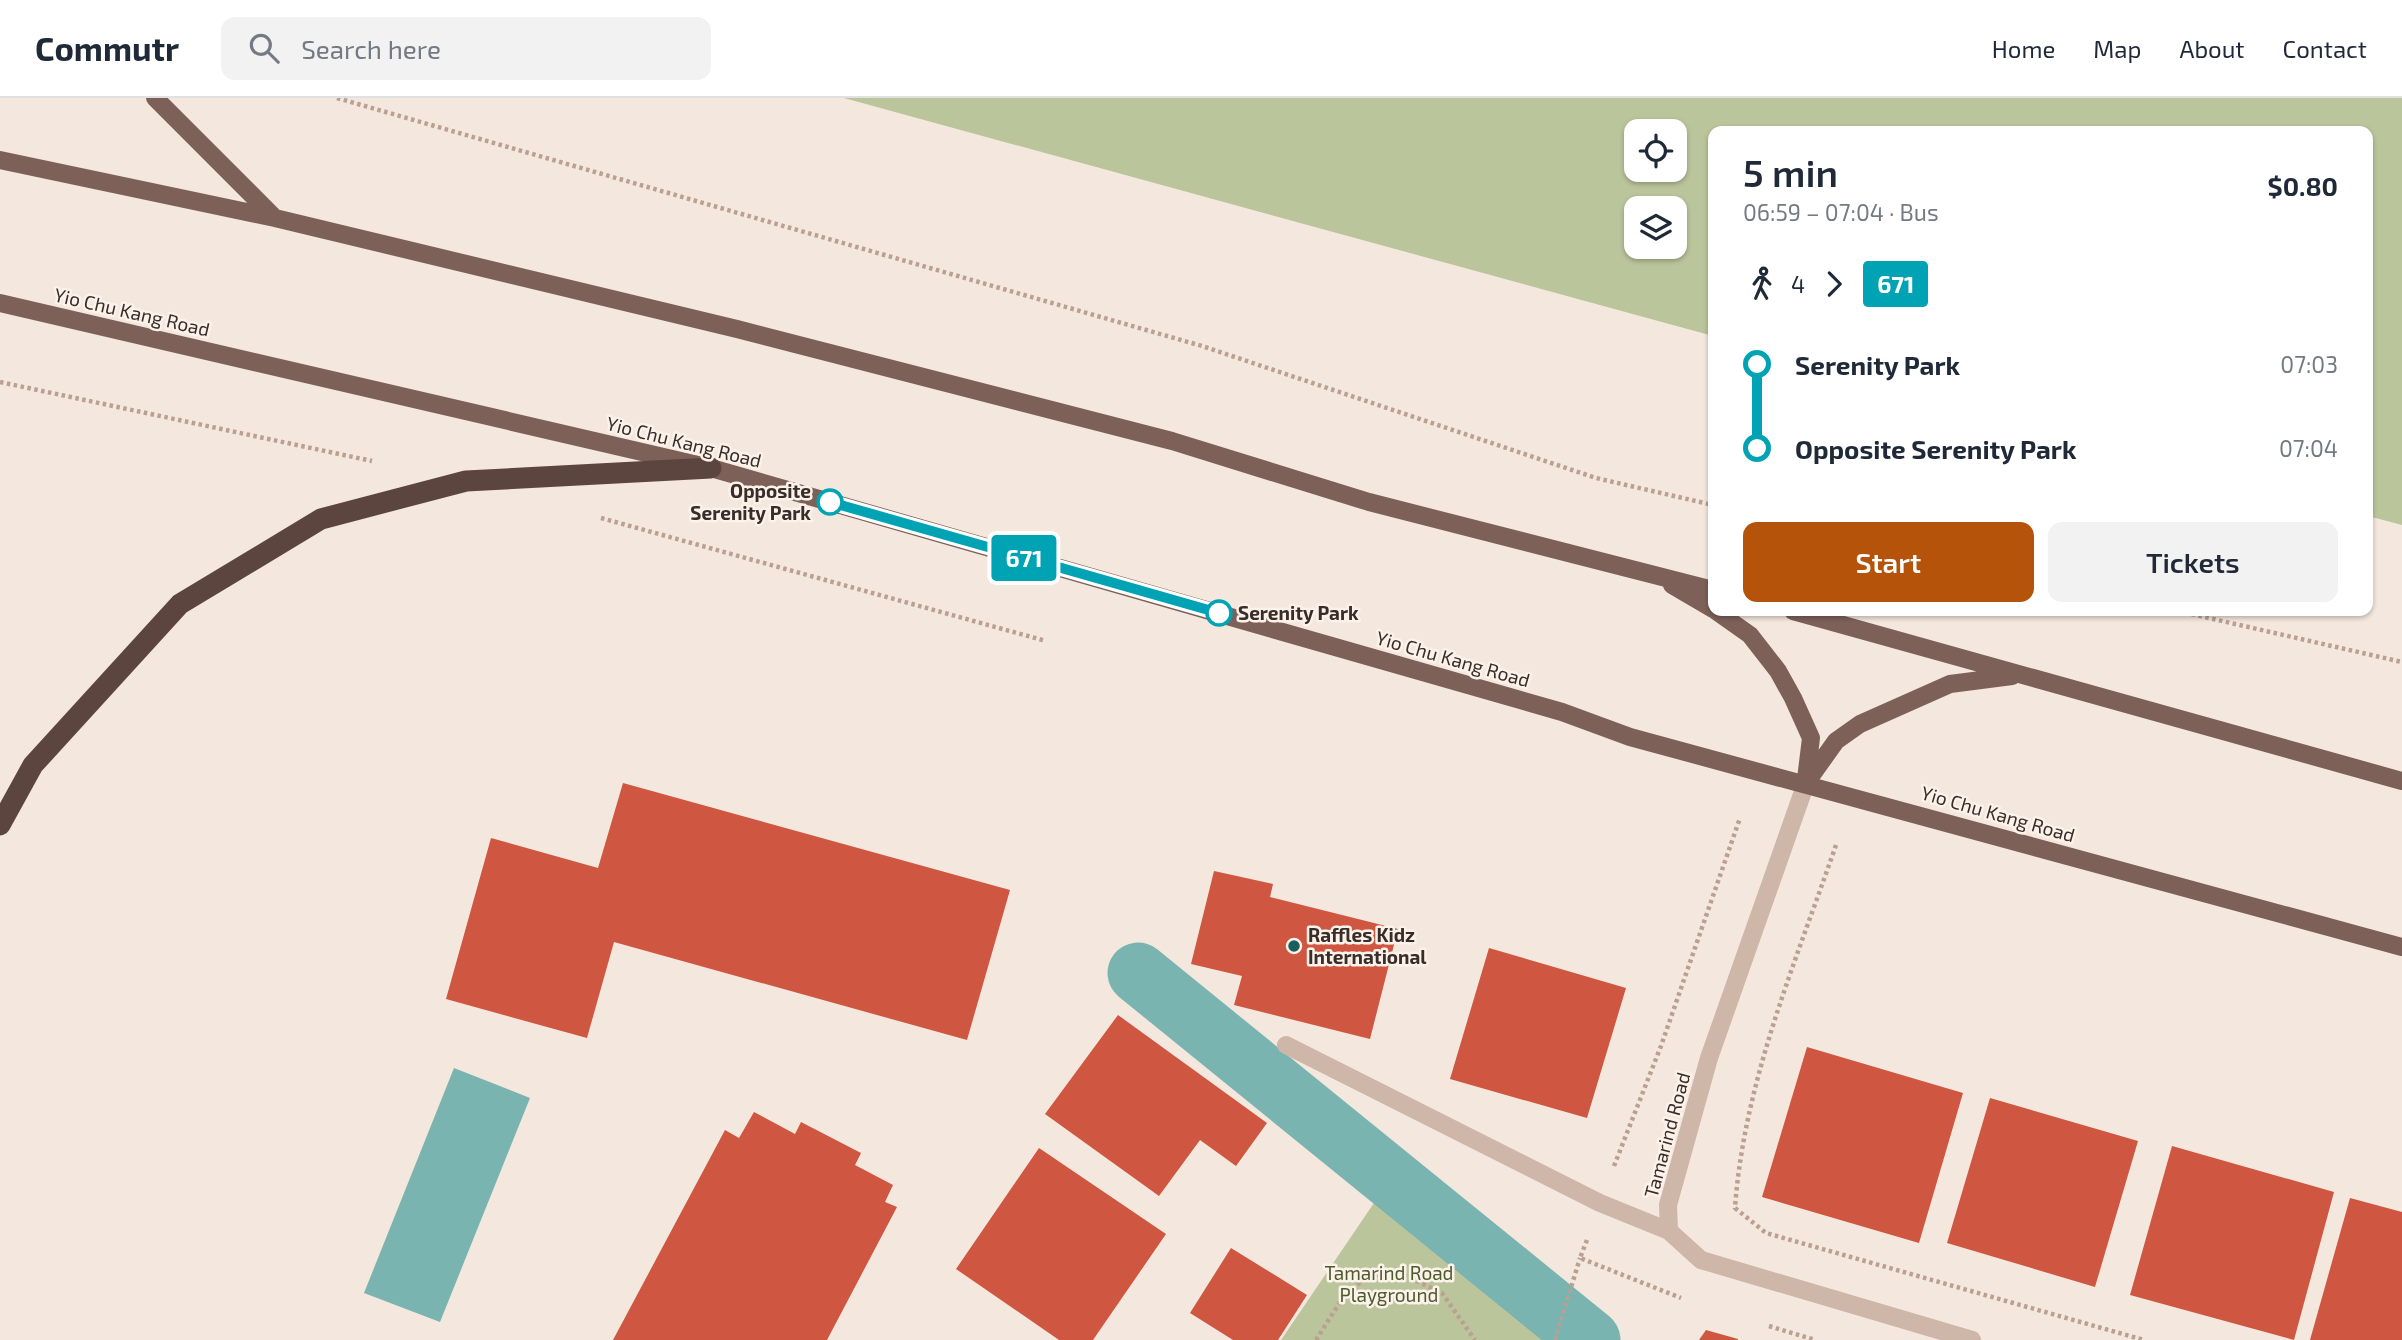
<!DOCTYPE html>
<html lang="en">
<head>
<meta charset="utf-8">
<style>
	:root { --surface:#fff; --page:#f2f2f3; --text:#1f2937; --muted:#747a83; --line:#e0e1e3; --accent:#b45309 }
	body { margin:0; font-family:"Exo 2",sans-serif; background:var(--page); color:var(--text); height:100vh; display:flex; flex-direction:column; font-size:26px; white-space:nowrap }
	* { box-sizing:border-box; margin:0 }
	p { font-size:23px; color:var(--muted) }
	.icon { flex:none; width:38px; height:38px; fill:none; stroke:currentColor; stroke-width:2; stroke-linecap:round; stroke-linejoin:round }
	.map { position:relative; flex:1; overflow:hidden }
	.details { position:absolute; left:1708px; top:28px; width:665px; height:490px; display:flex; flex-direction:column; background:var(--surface); border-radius:14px; box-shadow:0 2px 5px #0004 }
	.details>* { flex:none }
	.badge { padding:0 14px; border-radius:5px; font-size:24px; line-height:46px }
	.tools { position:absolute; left:1624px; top:21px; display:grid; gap:14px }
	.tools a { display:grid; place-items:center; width:63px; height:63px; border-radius:14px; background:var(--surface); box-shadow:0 2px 5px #0004; font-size:35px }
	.map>.badge { position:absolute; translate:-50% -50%; box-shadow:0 0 0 4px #fff }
	.legs { display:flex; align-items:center; gap:10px; height:77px; padding:0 35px; font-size:23px }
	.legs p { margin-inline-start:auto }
	.head { display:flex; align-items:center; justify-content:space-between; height:119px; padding:0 35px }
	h1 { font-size:38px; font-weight:600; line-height:52px }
	.action { display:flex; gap:14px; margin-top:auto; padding:14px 35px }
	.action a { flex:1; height:80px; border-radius:14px; background:var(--accent); color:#fff; font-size:28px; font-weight:600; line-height:80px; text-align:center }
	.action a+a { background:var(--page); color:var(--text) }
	ul { padding:0 35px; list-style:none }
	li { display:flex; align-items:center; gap:24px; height:84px; font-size:26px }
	li i { display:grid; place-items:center; width:10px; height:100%; margin:0 9px; background:currentColor }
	li i::after { content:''; width:18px; height:18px; margin:-9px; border:5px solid; border-radius:50%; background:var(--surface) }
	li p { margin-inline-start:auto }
	li:first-child i { background:linear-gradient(#0000 50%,currentColor 0) }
	li:last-child i { background:linear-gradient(currentColor 50%,#0000 0) }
	header { display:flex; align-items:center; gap:42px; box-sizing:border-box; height:98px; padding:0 35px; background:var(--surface); border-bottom:2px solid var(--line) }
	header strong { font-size:33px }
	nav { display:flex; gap:38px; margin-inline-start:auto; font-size:24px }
	.search { width:490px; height:63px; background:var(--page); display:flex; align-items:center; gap:18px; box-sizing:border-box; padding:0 24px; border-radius:14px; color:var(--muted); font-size:26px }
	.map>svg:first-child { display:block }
	.green { fill:#bbc59c; fill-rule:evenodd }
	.water { fill:#7ab4b1 }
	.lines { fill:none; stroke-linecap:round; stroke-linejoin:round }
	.canal { stroke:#7ab4b1; stroke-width:61 }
	.building { fill:#cf5640 }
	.path { stroke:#ba9f92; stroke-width:4.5; stroke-dasharray:3.5 3.5; stroke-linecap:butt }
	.minor { stroke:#ceb6a8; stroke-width:18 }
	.major { stroke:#7d6159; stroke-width:18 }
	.highway { stroke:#5c453f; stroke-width:21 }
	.line-1-casing { stroke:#fff; stroke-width:16 }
	.line-1 { stroke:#00a3b4; stroke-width:10 }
	.stop-1-dot { fill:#fff; stroke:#00a3b4; stroke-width:3.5 }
	.poi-dot { fill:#1a5f5d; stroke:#fbf2ea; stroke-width:2.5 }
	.labels { text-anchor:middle; stroke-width:5; stroke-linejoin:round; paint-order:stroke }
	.street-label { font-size:19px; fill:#3a2c29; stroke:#fbf2ea }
	.stop-label { font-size:19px; font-weight:bold; fill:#3a2c29; stroke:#fbf2ea; text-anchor:end }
	.poi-label { font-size:19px; font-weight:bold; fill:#3a2c29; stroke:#fbf2ea; text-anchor:start }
	.park-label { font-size:19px; fill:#4d5a2a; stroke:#fbf2ea }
</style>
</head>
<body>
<header>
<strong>Commutr</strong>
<div class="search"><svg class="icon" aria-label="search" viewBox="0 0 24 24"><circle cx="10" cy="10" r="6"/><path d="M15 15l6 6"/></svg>Search here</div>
<nav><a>Home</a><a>Map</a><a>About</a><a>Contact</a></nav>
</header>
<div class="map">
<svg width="2402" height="1242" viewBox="0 0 2402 1242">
	<rect width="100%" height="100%" fill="#f4e7dd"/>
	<path class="green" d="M844,0H2402V427L2368,418V33H1713V238ZM1636,33H1675V72H1636ZM1636,110H1675V149H1636Z
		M1376,1102L1550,1242H1281Z"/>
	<path class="water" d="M454,970L530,1000L440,1224L364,1195Z"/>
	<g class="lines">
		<path class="canal" d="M1138,875L1590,1242"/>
	</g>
	<path class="building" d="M623,685L1010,792L967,942L614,844L587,940L446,901L491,740L598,770Z
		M1214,773L1273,786L1270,799L1398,831L1370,941L1234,907L1242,878L1191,866Z
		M1489,850L1626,890L1587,1020L1450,981Z
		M1118,917L1267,1025L1236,1068L1200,1042L1159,1098L1045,1016Z
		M1807,949L1963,995L1919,1145L1762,1099Z
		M1990,1000L2138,1043L2095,1189L1947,1145Z
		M754,1014L795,1036L801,1024L861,1055L855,1067L893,1087L885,1104L897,1109L827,1242H613L725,1032L739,1040Z
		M2172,1048L2334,1094L2294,1242L2130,1197Z
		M1039,1050L1166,1136L1093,1242H1059L956,1171Z
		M2350,1100L2402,1114V1242H2310Z
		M1231,1150L1307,1197L1278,1242H1233L1190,1215Z
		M1706,1232L1738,1241V1242H1699Z"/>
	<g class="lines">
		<path class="path" d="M337,0L1202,248L1596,380L1713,407
			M0,284L372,363
			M601,420L1046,543
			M2178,513L2402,564
			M1836,747C1795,866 1744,984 1735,1110L1766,1135L2144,1242
			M1614,1068L1661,948L1740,720
			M1587,1142L1580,1160L1681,1200
			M1769,1228L1815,1242
			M1316,1242L1347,1193L1373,1177H1404L1442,1195L1475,1242
			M1555,1242L1580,1160"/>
		<path class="minor" d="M1806,685L1709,960L1668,1107L1669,1133L1701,1162L1972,1242
			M1286,947L1600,1105L1669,1133"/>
		<path class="major" d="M155,0L275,120
			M0,62L275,120L737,231L1172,343L1369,404L1713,492
			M0,205L711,370L1562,614L1630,639L2402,849
			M1672,487L1713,511
			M1716,513L1750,537L1778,573L1793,600L1811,640L1806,681
			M1793,513L2402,683
			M1806,685L1836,643L1860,626L1950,586L2012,578"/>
		<path class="highway" d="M0,727L33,667L180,506L321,421L466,383L711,370"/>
	</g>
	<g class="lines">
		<defs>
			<path id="line-1" d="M830,404L1219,515"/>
		</defs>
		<use href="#line-1" class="line-1-casing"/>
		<use href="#line-1" class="line-1"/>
	</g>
	<g class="stop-1-dot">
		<circle cx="830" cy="404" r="12"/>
		<circle cx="1219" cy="515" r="12"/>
	</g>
	<circle class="poi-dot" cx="1294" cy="848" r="7"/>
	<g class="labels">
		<g class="street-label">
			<text transform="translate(132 214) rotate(13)" y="7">Yio Chu Kang Road</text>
			<text transform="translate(684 344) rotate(14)" y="7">Yio Chu Kang Road</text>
			<text transform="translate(1453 561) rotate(16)" y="7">Yio Chu Kang Road</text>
			<text transform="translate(1998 716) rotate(16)" y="7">Yio Chu Kang Road</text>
			<text transform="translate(1667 1037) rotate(-75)" y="7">Tamarind Road</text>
		</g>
		<g class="stop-label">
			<text x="811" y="400">Opposite<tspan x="811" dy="22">Serenity Park</tspan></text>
			<text x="1238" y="522" text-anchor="start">Serenity Park</text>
		</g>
		<g class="poi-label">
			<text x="1308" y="844">Raffles Kidz<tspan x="1308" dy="22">International</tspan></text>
		</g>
		<g class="park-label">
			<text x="1389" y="1182">Tamarind Road<tspan x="1389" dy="22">Playground</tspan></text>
		</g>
	</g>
</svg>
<div class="tools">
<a><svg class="icon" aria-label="locate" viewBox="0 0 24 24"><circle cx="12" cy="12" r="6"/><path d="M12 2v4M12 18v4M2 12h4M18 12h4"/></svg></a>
<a><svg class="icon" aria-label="layers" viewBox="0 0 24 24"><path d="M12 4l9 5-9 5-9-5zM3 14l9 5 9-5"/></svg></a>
</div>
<b class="badge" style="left:1024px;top:460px;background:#00a3b4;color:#fff">671</b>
<section class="details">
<div class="head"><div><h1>5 min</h1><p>06:59 – 07:04 · Bus</p></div><b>$0.80</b></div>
<div class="legs"><svg class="icon" aria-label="walk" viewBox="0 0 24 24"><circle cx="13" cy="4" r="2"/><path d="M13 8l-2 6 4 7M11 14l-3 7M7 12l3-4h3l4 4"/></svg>4<svg class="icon" aria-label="forward" viewBox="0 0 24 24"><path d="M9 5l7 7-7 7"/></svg><b class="badge" style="background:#00a3b4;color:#fff">671</b></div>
<ul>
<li><i style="color:#00a3b4"></i><b>Serenity Park</b><p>07:03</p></li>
<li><i style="color:#00a3b4"></i><b>Opposite Serenity Park</b><p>07:04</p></li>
</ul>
<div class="action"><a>Start</a><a>Tickets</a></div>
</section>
</div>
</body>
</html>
